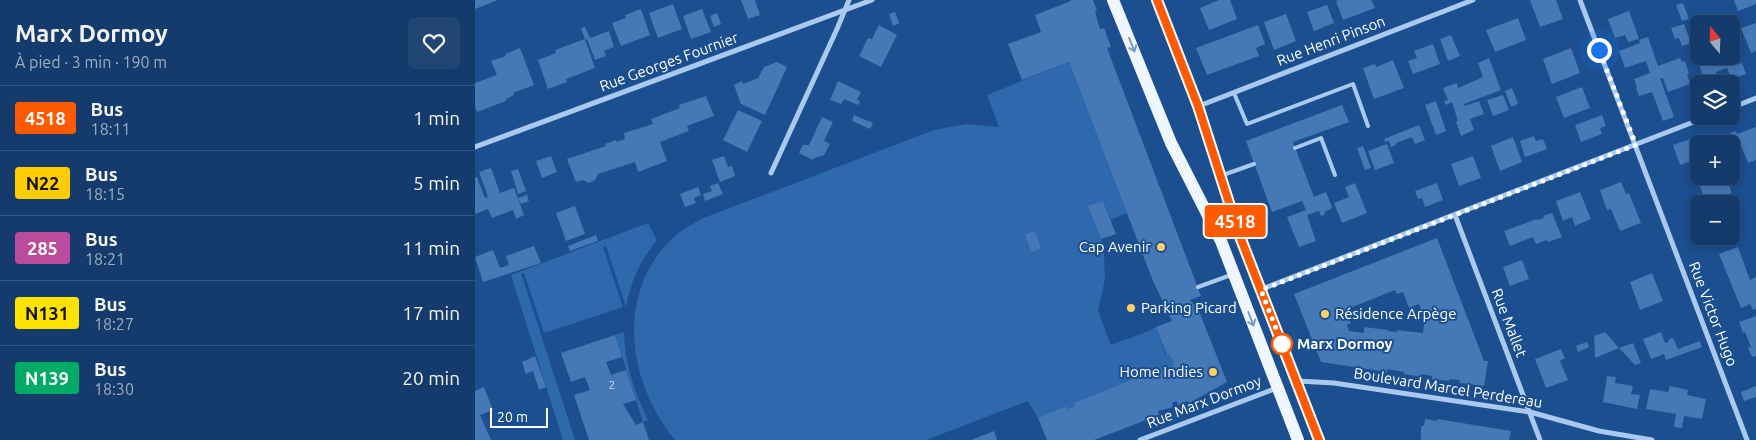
<!DOCTYPE html>
<html lang="fr">
<head>
<meta charset="utf-8">
<style>
	:root { --surface:#143b6b; --page:#214673; --text:#f1f3f6; --muted:#9dadc1; --line:#33557e }
	body { margin:0; font-family:Ubuntu,sans-serif; background:var(--page); color:var(--text); height:100vh; display:flex; flex-direction:column; font-size:19px; white-space:nowrap }
	* { box-sizing:border-box; margin:0 }
	p { font-size:16px; color:var(--muted) }
	.icon { flex:none; width:28px; height:28px; fill:none; stroke:currentColor; stroke-width:2; stroke-linecap:round; stroke-linejoin:round }
	.map { position:relative; flex:1; overflow:hidden }
	.details { display:flex; flex-direction:column; background:var(--surface); width:475px }
	.details>* { flex:none }
	.badge { padding:0 10px; border-radius:4px; font-size:18px; line-height:32px }
	.needle { width:32px; rotate:341deg }
	.controls { position:absolute; left:1215px; top:15px; display:grid; gap:10px }
	.controls a { display:grid; place-items:center; width:50px; height:50px; border-radius:8px; background:var(--surface); box-shadow:0 2px 8px #0003,0 0 0 1px var(--line); font-size:25px }
	.scale { position:absolute; left:15px; bottom:12px; width:58px; box-sizing:border-box; padding-left:5px; border:2px solid #fff; border-top:0; font-size:14px; line-height:18px; white-space:nowrap; color:#fff; -webkit-text-stroke:4px #1b4f8f; paint-order:stroke }
	.you { position:absolute; width:25px; height:25px; margin:-12px; border:4px solid #fff; border-radius:50%; background:#1a73e8; box-shadow:0 0 0 8px #1a73e833 }
	.map>.badge { position:absolute; translate:-50% -50%; box-shadow:0 0 0 2px #fff }
	.round { display:grid; place-items:center; flex:none; width:52px; height:52px; border-radius:8px; background:var(--page) }
	.headline { display:flex; align-items:center; justify-content:space-between; height:85px; padding:0 15px }
	h1 { font-size:24px; font-weight:700; line-height:38px }
	ul { padding:0; list-style:none }
	li { display:flex; align-items:center; gap:15px; height:65px; padding:0 15px; border-top:1px solid var(--line) }
	li div { flex:1 }
	li b { display:block; font-size:19px }
	li em { font-style:normal }
	li .badge { min-width:55px; font-weight:700; text-align:center }
	main { display:flex; flex:1; min-height:0 }
	.map>svg:first-child { display:block }
	.green { fill:#2e69ad }
	.building { fill:#4478b7; fill-rule:evenodd }
	.lines { fill:none; stroke-linecap:round; stroke-linejoin:round }
	.service { stroke:#a9c9ee; stroke-width:4 }
	.minor { stroke:#a9c9ee; stroke-width:5 }
	.primary { stroke:#f0f6ff; stroke-width:12 }
	.oneway { stroke:#7b9ac1 }
	.line-casing { stroke:#fff; stroke-width:11 }
	.line { stroke:#ff5a00; stroke-width:8 }
	.walk { stroke:#fff; stroke-width:5; stroke-dasharray:0 9 }
	.poi-dot { fill:#ffd166; stroke:#1b4f8f; stroke-width:2 }
	.stop-dot { fill:#fff; stroke:#ff5a00; stroke-width:2.5 }
	.labels { text-anchor:middle; stroke-width:4; stroke-linejoin:round; paint-order:stroke }
	.number-label { font-size:12px; fill:#d0dded }
	.street-label { font-size:15px; fill:#fff; stroke:#1b4f8f }
	.poi-label { font-size:15px; fill:#fff; stroke:#1b4f8f; text-anchor:end }
	.stop-label { font-size:15px; font-weight:bold; fill:#fff; stroke:#1b4f8f; text-anchor:start }
</style>
</head>
<body>
<main>
<section class="details">
<div class="headline"><div><h1>Marx Dormoy</h1><p>À pied · 3 min · 190 m</p></div><a class="round"><svg class="icon" aria-label="heart" viewBox="0 0 24 24"><path d="M12 20l-8-8c-3-5 5-10 8-4 3-6 11-1 8 4z"/></svg></a></div>
<ul>
<li><span class="badge" style="background:#ff5a00;color:#fff">4518</span><div><b>Bus</b><p>18:11</p></div><em>1 min</em></li>
<li><span class="badge" style="background:#ffcd02;color:#111">N22</span><div><b>Bus</b><p>18:15</p></div><em>5 min</em></li>
<li><span class="badge" style="background:#bb4b9c;color:#fff">285</span><div><b>Bus</b><p>18:21</p></div><em>11 min</em></li>
<li><span class="badge" style="background:#ffe300;color:#111">N131</span><div><b>Bus</b><p>18:27</p></div><em>17 min</em></li>
<li><span class="badge" style="background:#00ab66;color:#fff">N139</span><div><b>Bus</b><p>18:30</p></div><em>20 min</em></li>
</ul>
</section>
<div class="map">
<svg width="1281" height="440" viewBox="0 0 1281 440">
	<rect width="100%" height="100%" fill="#1b4f8f"/>
	<path class="green" d="M594,62L652,213L636,220L628,201L614,206L626,239L629,254L630,279L623,311L636,345L674,331L681,327L691,355L694,354L699,365L661,380L660,378L599,403L600,406L592,409L591,406L563,418L553,401L451,440H200C153,383 139,293 198,238C206,230 216,225 226,219L459,130L491,124L524,127L512,95Z
		M173,223L182,240C165,261 156,281 151,307L131,246L128,247L148,307L69,333L49,273H46L100,440H88L36,275Z
		M149,332C150,364 159,392 173,420L168,422L140,335Z"/>
	<path class="building" d="M0,0H23L0,9Z
		M266,0H280L285,15L273,19Z
		M595,0H618L622,11L620,12L625,29L629,28L636,47L632,48L726,296L715,300L724,311L752,382L714,403L713,401L703,405L702,401L697,403L698,407L683,411L684,415L619,440H572L563,418L591,406L592,409L600,406L599,403L660,378L661,380L699,365L694,354L692,355L681,327L697,321L678,281L594,62L547,80L533,44L566,32L560,15L596,1Z
		M744,0H755L762,19L734,30L725,8Z
		M864,0H896L900,8L868,20L861,1Z
		M1055,0H1081L1088,19L1065,27Z
		M1259,0H1281V4L1263,11Z
		M1208,3L1214,19L1207,21L1201,5Z
		M198,4L207,29L183,38L174,13Z
		M852,5L859,23L839,31L832,12Z
		M166,9L175,35L146,46L137,23L151,18L150,15Z
		M227,9L236,32L216,39L208,16Z
		M1154,11L1164,39L1153,42L1150,35L1140,38L1133,19Z
		M420,12L424,23L418,26L414,14Z
		M242,13L246,24L239,27L235,16Z
		M811,14L821,41L799,50L789,22Z
		M1043,18L1051,40L1020,52L1011,30Z
		M1281,23V51L1276,53L1266,28Z
		M1209,24L1216,43L1207,46L1204,38L1200,39L1196,28Z
		M404,25L422,35L406,67L384,56L393,38L397,39Z
		M783,25L790,44L781,48L784,56L732,75L721,48Z
		M110,27L115,38L134,31L139,47L129,51L131,56L120,60L112,39L110,40L106,28Z
		M976,35L985,56L973,61L965,39Z
		M1173,37L1183,66L1205,58L1207,62L1210,61L1214,73L1212,74L1215,84L1193,92L1188,78H1185L1199,117L1188,121L1177,92L1164,96L1161,88L1162,87L1159,79L1175,73L1171,61L1150,68L1144,51L1165,43L1164,40Z
		M110,39L120,68L91,79L92,82L73,89L63,60L81,53L80,50Z
		M958,44L965,64L938,74L933,61L942,58L939,51Z
		M1224,46V56H1256V52L1261,65L1267,63L1271,74L1256,79L1252,68L1241,72L1246,84H1231L1218,48Z
		M45,48L59,85L38,93L39,95L31,99V101L2,112L0,106V83L22,75L16,61L31,56L30,54Z
		M1096,48L1105,73L1077,84L1068,59Z
		M1014,58L1026,90L989,104L990,106L1004,101L1009,114L995,119L999,130L986,136L981,122L983,121L977,102L971,105L969,101L973,100L968,88L982,83L983,88L1008,77L1003,63Z
		M918,60L929,88L899,99L888,68L900,64L901,67Z
		M302,62L312,67L290,115L266,104L259,85L267,81L268,84L283,78L289,67Z
		M363,81L386,92L382,100L385,101L383,105L369,99L366,104L355,100Z
		M1107,87L1115,108L1089,118L1081,97Z
		M1037,88L1043,104L1036,107L1030,91Z
		M1028,95L1034,110L1018,116L1012,100Z
		M231,96L239,116L212,126L214,131L185,142L192,161L163,172L160,162L123,174L120,180L114,183L108,180L101,182L92,159L131,146L130,144L141,140V142L150,139L149,133L178,124L176,119L205,108L204,105Z
		M961,101L971,131L961,135L950,105Z
		M867,105L874,122L818,142L839,197L851,192L857,207L856,209L849,212L851,214L846,216L844,211L832,215L841,241L824,247L812,217L831,210L827,201L797,212L771,141Z
		M263,110L287,121L272,152L248,140Z
		M379,115L398,123L395,129L377,121Z
		M1127,115L1131,126L1125,128L1127,134L1106,142L1100,125Z
		M347,117L358,122L349,141L355,144L349,155L340,158L338,160L324,153L328,145H334Z
		M944,125L950,140L940,144L937,137L921,143V145L916,147L914,141L910,142L909,139Z
		M1281,127V160L1273,163L1264,140L1258,142L1255,133L1261,131L1262,134Z
		M1059,136L1061,141L1068,139L1072,149L1050,157L1045,141Z
		M1038,137L1047,162L1025,171L1016,146Z
		M1221,137L1224,145V158L1205,165L1198,145Z
		M912,144L919,163L900,170L893,151Z
		M888,146L896,168L890,170L882,148Z
		M76,156L82,172L67,178L61,161Z
		M249,156L253,167L257,166L260,176L245,182L237,160Z
		M998,156L1006,178L984,186L976,164Z
		M16,168L25,193L39,188L49,215L41,219L38,210L17,218L13,209L0,214V177H2L10,198L13,197L4,172Z
		M43,169L51,191L43,194L36,171Z
		M1224,174V176H1250L1257,193L1231,203L1221,175Z
		M1146,182L1151,194L1154,193L1166,223L1145,231L1136,209L1132,210L1125,190Z
		M243,183L248,194L230,201L228,194L237,191L235,186Z
		M880,183L892,213L867,223L859,203L874,197L870,187Z
		M962,183L968,200L950,207L947,198L943,199L940,191Z
		M223,187L226,195L219,198L221,203L210,207L205,194Z
		M1105,192L1116,219L1100,226L1097,217L1088,221L1081,201Z
		M52,195L54,201L46,204L43,198Z
		M628,201L641,234L626,239L613,206Z
		M100,206L110,234L91,241L81,213Z
		M1260,210L1265,223L1256,226V212Z
		M1077,213L1087,237L1073,242L1072,240L1061,244L1058,237L1035,246L1029,231L1062,219L1063,220L1069,218L1068,216Z
		M560,231L566,249L556,252L550,234Z
		M121,235L123,241L95,251L93,246Z
		M1231,236H1255L1234,244Z
		M962,238L1009,361H1013L1009,386L984,383L985,380L975,379L974,381L957,379V376L947,374V377L929,374V372L912,369V372L846,362L819,294ZM920,290L922,294L928,292L934,308L944,304L950,319L948,333L922,330V332L913,331V330L889,327V333L874,331L872,325L876,323L870,310Z
		M59,246L66,263L8,282L0,257L18,250L25,268L34,265L31,256Z
		M1263,247L1275,280L1281,277V309L1278,310L1275,304L1266,308L1244,254Z
		M1047,260L1054,279L1035,286L1028,267Z
		M1177,273L1188,301L1165,310L1155,282Z
		M1281,316V356L1277,357L1273,348L1276,347L1270,332L1268,333L1264,322Z
		M1130,332L1144,348L1120,358L1119,336Z
		M1186,332L1190,343L1194,342L1193,340L1198,338L1203,349L1225,341L1227,347L1191,360L1189,354L1176,359L1168,339Z
		M140,335L147,357L131,362L136,375L151,370L161,400L148,404L161,425L168,422L174,440H114L99,395L115,390L110,377L96,382L86,353Z
		M1112,342L1114,347L1103,352L1101,346Z
		M1158,343L1166,363L1160,365L1144,348Z
		M1086,349L1090,358L1085,361L1093,380L1071,388L1060,359Z
		M60,356L71,387L64,390L58,371L51,374L47,362Z
		M1132,376L1141,377L1140,383L1158,386L1156,394L1165,395L1162,409L1128,402Z
		M1195,386L1213,390L1212,395L1231,399L1227,419L1209,416L1207,428L1199,427L1201,414L1171,409L1175,389L1193,392Z
		M1281,386V397L1269,401L1266,392Z
		M9,387L18,410L5,415L16,440H0V391Z
		M950,419L962,421V419L1036,431L1034,440H946V427L949,425Z
		M519,431L522,440H496Z"/>
	<g class="lines">
		<path class="service" d="M759,93L772,124L878,84L893,126
			M820,148L846,138L860,175
			M748,175L779,164
			M723,287L756,275"/>
		<path class="minor" d="M1105,0L1272,440
			M724,106L998,0
			M1256,108L1281,98
			M0,147L397,0
			M296,173L362,29L374,0
			M980,215L1065,440
			M787,289L1234,116
			M823,381L859,383L1055,412L1124,431L1177,440
			M665,440L802,388"/>
		<path class="primary" d="M638,0L696,143L746,241L823,440
			M682,0L723,106L764,234L844,440"/>
	</g>
	<defs><path id="oneway-shaft" d="M-6 0H5M1.5-3L5.5 0L1.5 3" fill="none" stroke-width="1.6" stroke-linecap="round" stroke-linejoin="round" transform="scale(1.25)"/></defs>
	<g class="oneway">
		<use href="#oneway-shaft" transform="translate(657 45) rotate(68)"/>
		<use href="#oneway-shaft" transform="translate(776 319) rotate(69)"/>
	</g>
	<g class="lines">
		<defs>
			<path id="line" d="M682,0L723,106L764,234L844,440"/>
		</defs>
		<use href="#line" class="line-casing"/>
		<use href="#line" class="line"/>
		<path class="walk" d="M807,344L786,290L1161,145L1124,50"/>
	</g>
	<g class="poi-dot">
		<circle cx="686" cy="247" r="5"/>
		<circle cx="656" cy="308" r="5"/>
		<circle cx="850" cy="314" r="5"/>
		<circle cx="738" cy="372" r="5"/>
	</g>
	<circle class="stop-dot" cx="807" cy="344" r="10"/>
	<g class="labels">
		<g class="number-label">
			<text x="137" y="389">2</text>
		</g>
		<g class="street-label">
			<text transform="translate(856 41) rotate(-21)" y="5">Rue Henri Pinson</text>
			<text transform="translate(194 62) rotate(-20)" y="5">Rue Georges Fournier</text>
			<text transform="translate(1238 314) rotate(69)" y="5">Rue Victor Hugo</text>
			<text transform="translate(1034 323) rotate(69)" y="5">Rue Mallet</text>
			<text transform="translate(973 388) rotate(9)" y="5">Boulevard Marcel Perdereau</text>
			<text transform="translate(729 402) rotate(-21)" y="5">Rue Marx Dormoy</text>
		</g>
		<g class="poi-label">
			<text x="676" y="252">Cap Avenir</text>
			<text x="666" y="313" text-anchor="start">Parking Picard</text>
			<text x="860" y="319" text-anchor="start">Résidence Arpège</text>
			<text x="728" y="377">Home Indies</text>
		</g>
		<g class="stop-label">
			<text x="822" y="349">Marx Dormoy</text>
		</g>
	</g>
</svg>
<div class="controls">
<a><svg class="needle" viewBox="-14 -14 28 28"><path d="M0-13l5 13h-10z" fill="#e53935"/><path d="M0 13l5-13h-10z" fill="#9dadc1"/></svg></a>
<a><svg class="icon" aria-label="layers" viewBox="0 0 24 24"><path d="M12 4l9 5-9 5-9-5zM3 14l9 5 9-5"/></svg></a>
<a>+</a>
<a>−</a>
</div>
<div class="scale">20 m</div>
<div class="you" style="left:1124px;top:50px"></div>
<b class="badge" style="left:760px;top:221px;background:#ff5a00;color:#fff">4518</b>
</div>
</main>
</body>
</html>
